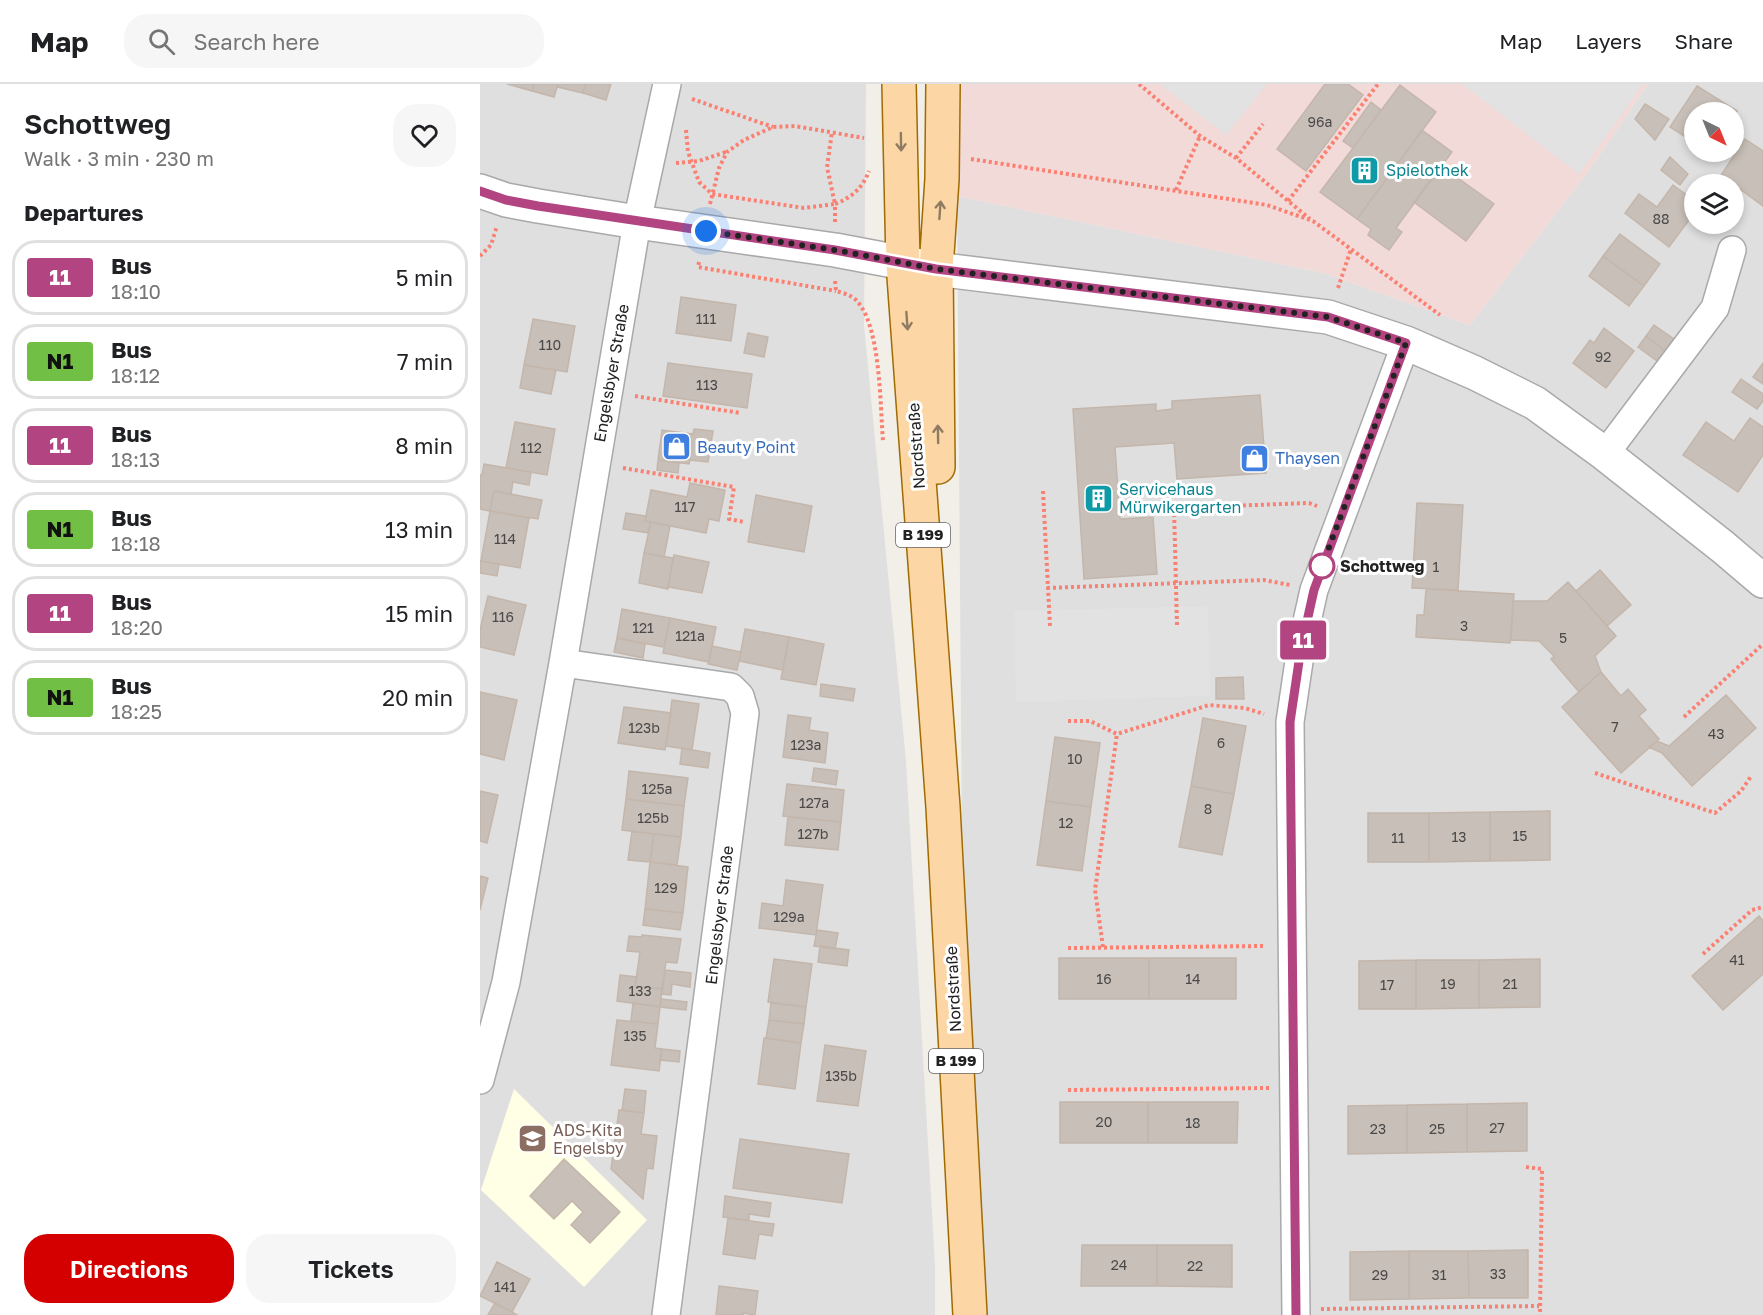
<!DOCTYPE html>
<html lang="en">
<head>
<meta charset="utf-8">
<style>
	:root { --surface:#fff; --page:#f6f6f6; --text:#202124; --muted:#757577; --line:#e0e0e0; --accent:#d40000 }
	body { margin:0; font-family:"Golos Text",sans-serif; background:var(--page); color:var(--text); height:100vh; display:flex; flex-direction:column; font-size:22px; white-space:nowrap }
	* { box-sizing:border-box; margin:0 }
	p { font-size:20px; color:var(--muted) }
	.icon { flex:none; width:33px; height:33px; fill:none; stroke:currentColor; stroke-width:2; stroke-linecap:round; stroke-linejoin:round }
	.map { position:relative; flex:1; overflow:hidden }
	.sheet { display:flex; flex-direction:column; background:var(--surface); width:480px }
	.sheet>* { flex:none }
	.badge { padding:0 12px; border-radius:4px; font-size:21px; line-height:39px }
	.needle { width:39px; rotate:137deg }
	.tools { position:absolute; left:1204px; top:18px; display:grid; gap:12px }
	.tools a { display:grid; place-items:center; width:60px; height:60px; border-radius:50%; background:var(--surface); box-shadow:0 3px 9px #0003; font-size:30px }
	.you { position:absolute; width:30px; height:30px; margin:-15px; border:4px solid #fff; border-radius:50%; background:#1a73e8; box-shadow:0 0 0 9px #1a73e833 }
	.map>.badge { position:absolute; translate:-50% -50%; box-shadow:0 0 0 3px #fff }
	h2 { padding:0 24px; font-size:22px; line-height:54px }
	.round { display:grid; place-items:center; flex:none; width:63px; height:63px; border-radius:24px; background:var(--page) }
	.head { display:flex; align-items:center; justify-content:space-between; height:102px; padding:0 24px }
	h1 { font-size:28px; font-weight:600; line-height:45px }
	.action { display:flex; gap:12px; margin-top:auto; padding:12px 24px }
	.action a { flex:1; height:69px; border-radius:24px; background:var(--accent); color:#fff; font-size:24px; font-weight:600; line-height:69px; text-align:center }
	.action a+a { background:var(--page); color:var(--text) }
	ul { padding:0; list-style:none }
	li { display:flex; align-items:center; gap:18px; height:75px; margin:0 12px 9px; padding:0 12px; border:3px solid var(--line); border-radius:24px }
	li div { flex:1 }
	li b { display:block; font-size:22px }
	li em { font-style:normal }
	li .badge { min-width:66px; font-weight:700; text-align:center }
	header { display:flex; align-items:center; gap:36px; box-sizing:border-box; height:84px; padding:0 30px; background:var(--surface); border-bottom:2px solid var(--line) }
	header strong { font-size:28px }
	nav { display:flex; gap:33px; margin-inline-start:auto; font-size:21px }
	.search { width:420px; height:54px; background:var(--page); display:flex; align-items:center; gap:15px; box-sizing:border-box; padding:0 21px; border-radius:24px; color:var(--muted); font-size:22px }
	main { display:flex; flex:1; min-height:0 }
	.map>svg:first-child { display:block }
	.residential { fill:#e0dfdf; fill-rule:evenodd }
	.commercial { fill:#f2dad9 }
	.education { fill:#ffffe5 }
	.parking { fill:#e2e2e2 }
	.building { fill:#c7bfb8; stroke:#c4b6ab; stroke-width:1.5 }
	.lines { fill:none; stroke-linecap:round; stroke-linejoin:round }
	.minor-casing { stroke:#a9a9a9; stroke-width:30 }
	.tertiary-casing { stroke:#a9a9a9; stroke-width:36 }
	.primary-casing { stroke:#a06b00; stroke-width:36 }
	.path { stroke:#fa8072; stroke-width:4; stroke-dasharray:3 3; stroke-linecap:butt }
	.minor { stroke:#fff; stroke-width:27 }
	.tertiary { stroke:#fff; stroke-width:33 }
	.primary { stroke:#fcd6a4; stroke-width:33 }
	.oneway { stroke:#8f7c63 }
	.line-casing { stroke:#fff; stroke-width:14 }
	.line { stroke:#b24481; stroke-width:9 }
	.walk { stroke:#222; stroke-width:6; stroke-dasharray:0 10.8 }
	.stop-dot { fill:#fff; stroke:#b24481; stroke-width:3 }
	.labels { text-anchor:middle; stroke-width:6; stroke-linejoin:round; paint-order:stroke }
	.number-label { font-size:14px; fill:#4b4948 }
	.shield { fill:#fff; stroke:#646464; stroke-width:1.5 }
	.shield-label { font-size:15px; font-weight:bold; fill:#222 }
	.culture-label { font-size:16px; fill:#0d838f; stroke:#fff; text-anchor:start }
	.street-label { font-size:16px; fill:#222; stroke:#fff }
	.shop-label { font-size:16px; fill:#366cbe; stroke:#fff; text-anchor:start }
	.stop-label { font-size:16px; font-weight:bold; fill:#222; stroke:#fff; text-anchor:start }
	.education-label { font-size:16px; fill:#785e54; stroke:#fff; text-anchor:start }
</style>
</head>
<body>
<header>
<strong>Map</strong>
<div class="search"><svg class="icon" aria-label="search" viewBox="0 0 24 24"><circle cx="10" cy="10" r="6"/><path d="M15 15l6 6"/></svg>Search here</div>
<nav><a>Map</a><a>Layers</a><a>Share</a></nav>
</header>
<main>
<section class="sheet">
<div class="head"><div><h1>Schottweg</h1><p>Walk · 3 min · 230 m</p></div><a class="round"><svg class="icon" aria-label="heart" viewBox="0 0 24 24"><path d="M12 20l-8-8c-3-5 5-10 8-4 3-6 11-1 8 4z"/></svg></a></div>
<h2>Departures</h2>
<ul>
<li><span class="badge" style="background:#b24481;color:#fff">11</span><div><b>Bus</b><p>18:10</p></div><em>5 min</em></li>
<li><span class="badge" style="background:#71bf44;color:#111">N1</span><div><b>Bus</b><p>18:12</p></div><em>7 min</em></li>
<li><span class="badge" style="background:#b24481;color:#fff">11</span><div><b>Bus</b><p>18:13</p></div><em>8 min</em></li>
<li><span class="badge" style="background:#71bf44;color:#111">N1</span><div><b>Bus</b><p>18:18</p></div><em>13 min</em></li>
<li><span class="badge" style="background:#b24481;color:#fff">11</span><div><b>Bus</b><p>18:20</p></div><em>15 min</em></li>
<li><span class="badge" style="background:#71bf44;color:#111">N1</span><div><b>Bus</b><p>18:25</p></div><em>20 min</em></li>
</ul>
<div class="action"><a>Directions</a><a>Tickets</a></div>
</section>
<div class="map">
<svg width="1283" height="1231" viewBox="0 0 1283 1231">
	<rect width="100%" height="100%" fill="#f2efe9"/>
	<path class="residential" d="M0,0H386L384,241L426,677L455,1182V1231H0Z
		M1168,0H1283V1231H504V1193L482,761L477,112L843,189L990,241L1110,85ZM1215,28H1254V68H1215ZM1215,100H1254V140H1215Z"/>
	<path class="commercial" d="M481,0H1168L1110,85L990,241L843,189L477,112Z"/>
	<path class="education" d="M34,1005L167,1136L104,1203L1,1106Z"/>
	<path class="parking" d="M680,0H787L746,51Z
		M982,0H1163L1099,90Z
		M728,522L730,612L536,618L534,527Z"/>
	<path class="building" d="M27,0H54L52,7Z
		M54,0H78L74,13L52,7Z
		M78,0H105L103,9L77,3Z
		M105,0H131L126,16L103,9Z
		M845,0H868L883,11L826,87L797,65Z
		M920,1L956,28L877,135L840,108Z
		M1217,2L1257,27L1254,31V28H1215V59L1190,43Z
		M891,18L901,26L873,64L863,57Z
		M1165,20L1189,35L1175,56L1155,35Z
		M942,46L972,68L916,144L922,148L909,166L888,151L891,145L877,135Z
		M1265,55L1283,67V122L1241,91Z
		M1190,73L1208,90L1200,101L1181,86Z
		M961,82L1014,120L986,157L934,118Z
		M1193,101L1215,117V128L1189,163L1145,129L1159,110L1177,123Z
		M1140,150L1180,180L1164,202L1123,172Z
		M1123,172L1164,202L1149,222L1109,192Z
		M201,213L256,221L251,257L196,249Z
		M53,235L95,242L87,288L44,281Z
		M1174,241L1194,255L1185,267L1166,252Z
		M1124,244L1154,267L1126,304L1093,279L1110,256L1114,259Z
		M268,249L288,253L284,273L264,269Z
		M1166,252L1185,267L1177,277L1158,263Z
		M188,279L272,290L267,324L183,312Z
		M1283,279V300L1273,293Z
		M44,281L76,286L71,310L40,304Z
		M1261,295L1283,310V317L1277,325L1252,308Z
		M780,311L786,389L697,395L694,359L635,363L640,435L673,433L677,490L604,495L593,325L676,320V327L692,325V317Z
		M1270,334L1283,343V371L1258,408L1203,371L1226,338L1254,357Z
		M35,338L75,345L67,391L26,384Z
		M214,345L233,347L228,378L210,376L209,380L178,376L182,346L213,350Z
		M178,376L199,379L198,389L177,386Z
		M4,380L51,388L49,401L33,398L31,410L14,407L10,427L0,425V391H2Z
		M210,399L245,406L239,437L229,435L226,449L165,437L171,406L207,413Z
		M14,407L62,416L58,435L10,427Z
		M276,411L332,422L324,468L268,458Z
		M937,419L983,421L978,506L932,504Z
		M10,427L49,434L40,484L1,477Z
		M146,429L166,432L165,437L171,438L168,449L143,445Z
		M171,438L190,442L184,473L164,469Z
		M164,469L193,474L188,505L159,499Z
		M194,471L229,478L222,509L188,503Z
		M0,477L19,480L17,492L0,489Z
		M1120,486L1151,521L1127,542L1096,507Z
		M1088,498L1136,552L1115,572L1121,588L1099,608L1071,575L1074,572L1059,557L1031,556L1033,517H1067Z
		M946,505L1034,510L1030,559L936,553L937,531H944Z
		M8,512L46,521L34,571L0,563V546Z
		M142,525L190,534L184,563L137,554Z
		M190,534L236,543L229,578L183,569Z
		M265,545L309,553L303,586L259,577Z
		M309,553L344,560L336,601L301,595Z
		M137,554L165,560L163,574L134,568Z
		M232,562L261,568L257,586L228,580Z
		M1121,588L1141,612L1148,605L1166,626L1159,632L1179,655L1141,689L1082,623Z
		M763,593L764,615H736V594Z
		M341,600L375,605L373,617L340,612Z
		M0,608L37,616L24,676L0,670Z
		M1246,611L1276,644L1212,702L1182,669L1169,663L1177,657L1189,662Z
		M192,616L219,620L212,666L186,662Z
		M144,623L191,629L185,666L138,659Z
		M308,631L331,634L329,646L348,649L345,679L303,673Z
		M723,634L766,642L754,710L711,702Z
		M575,653L620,659L611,723L566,717Z
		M202,664L230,669L228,684L200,680Z
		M334,684L358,687L356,701L332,697Z
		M149,687L208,694L204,722L146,715Z
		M307,700L364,706L361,738L303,732Z
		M711,702L754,710L742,771L699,763Z
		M0,707L18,711L7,759L0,757Z
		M146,715L204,722L201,753L142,746Z
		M566,717L611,723L602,787L557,781Z
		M1070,727V776L1010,777V728Z
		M1010,728V777L949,778V729Z
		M888,729H949V778H888Z
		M308,733L361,738L358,766L305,761Z
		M152,747L174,750L170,778L148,776Z
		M174,750L201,753L197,781L170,778Z
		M170,778L208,783L203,829L165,825Z
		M0,792L8,794L0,826Z
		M306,796L343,801L336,851L279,844L282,819L303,822Z
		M165,825L203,829L200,846L163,841Z
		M1279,832L1283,837V890L1243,926L1212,892Z
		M337,846L358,849L355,865L334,862Z
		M162,851L201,855L197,879L186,878L182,905L155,902L160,868L147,867L149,852L162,853Z
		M340,862L369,866L367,882L338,878Z
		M579,874H669V915H579Z
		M669,874H756V915H669Z
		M294,875L332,880L326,923L288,918Z
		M1060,875V923L999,924V876Z
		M936,876V925H879V877Z
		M936,876H999V924L936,925Z
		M185,886L211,889L210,903L192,900L191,911L182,910Z
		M140,891L157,893L155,902L182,905L180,923L137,917Z
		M181,915L207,918L206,926L180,923Z
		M153,919L180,923L178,940L151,937Z
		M291,919L326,923L324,940L289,936Z
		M137,936L178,940L175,964L182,965L179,987L131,981Z
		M289,936L324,940L321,959L286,954Z
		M284,954L321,959L315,1005L278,1000Z
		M345,961L386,967L378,1022L337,1017Z
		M182,965L200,967L199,978L180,976Z
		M145,1005L166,1007L164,1029L142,1026Z
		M580,1018H668V1059H580Z
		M668,1018H758L757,1059H668Z
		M1047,1019V1067L987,1068V1020Z
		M987,1020V1068L927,1069V1021Z
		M927,1021V1069L868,1070V1022Z
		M139,1026L164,1029L161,1050L177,1052L173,1085L167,1084L163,1115L131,1085Z
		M260,1055L369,1070L362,1119L253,1104Z
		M84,1075L140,1128L110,1159L91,1141L103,1128L92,1117L74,1135L50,1112Z
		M245,1112L291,1119L289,1133L269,1130V1136L243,1133Z
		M248,1134L294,1140L292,1152L279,1150L275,1175L243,1170Z
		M602,1161H677V1202H601Z
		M677,1161H752V1203L677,1202Z
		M1048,1166V1214H989L988,1167Z
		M929,1167V1215L870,1216V1168Z
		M929,1167H988L989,1214L929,1215Z
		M17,1178L50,1195L32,1228L0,1212Z
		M239,1202L278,1207L275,1231L263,1229V1231H236Z
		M15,1219L32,1228L37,1231H8Z"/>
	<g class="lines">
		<defs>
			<path id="minor" d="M1125,370L1235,224L1252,166
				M83,579L251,603L260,612L265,629L186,1231
				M0,996L26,898L83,579L157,138L187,0
				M816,1231L810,638L821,564L834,506L926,259"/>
			<path id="tertiary" d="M0,107L26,116L58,122L157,138L355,166L456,185L848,233L926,259L995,289L1055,319L1125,370L1243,463L1283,497"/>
			<path id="primary" d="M419,0L423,179L463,723L490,1231
				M458,383L456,185L462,95L463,0"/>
		</defs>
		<use href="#minor" class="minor-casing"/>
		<use href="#tertiary" class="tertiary-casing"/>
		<use href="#primary" class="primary-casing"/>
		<path class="path" d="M659,0L720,52L756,74L830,135
			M212,15L293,43
			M206,46L208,68L219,98L232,110L324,124L355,120L347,83L352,48
			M756,74L783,40
			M491,75L787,121L833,137L960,231
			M196,79L219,77L246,68
			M696,106L720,52
			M808,117L898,0
			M230,120L239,84L247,68L264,56L293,43L315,42L384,54
			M355,138V120C372,113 382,105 389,87
			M0,172L11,161L17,142
			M219,178L218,183L356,207
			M355,197L356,207C363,209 371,211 376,216C401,241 400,322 403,357
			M858,204L871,165
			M155,312L260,329
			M143,384L254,403L249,435L264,438
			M563,407L570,542
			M567,504L784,496L810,501
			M697,541L694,424L829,419L837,422
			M1204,633L1283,560
			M588,637H610L637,650L729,621L765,624L784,630
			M1115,689L1235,729L1261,707L1272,691
			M623,863L615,806L637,650
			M588,864L785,862
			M1223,870L1272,826L1283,823
			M588,1006L789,1004
			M1046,1083L1062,1085L1060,1231
			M841,1225L1059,1222"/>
		<use href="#minor" class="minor"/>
		<use href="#tertiary" class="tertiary"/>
		<use href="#primary" class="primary"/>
	</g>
	<defs><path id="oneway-shaft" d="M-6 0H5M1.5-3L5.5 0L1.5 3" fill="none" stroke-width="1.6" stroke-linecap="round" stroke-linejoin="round" transform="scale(1.5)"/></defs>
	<g class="oneway">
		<use href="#oneway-shaft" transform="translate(421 58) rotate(89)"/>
		<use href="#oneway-shaft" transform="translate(460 126) rotate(-86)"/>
		<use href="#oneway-shaft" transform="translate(427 237) rotate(86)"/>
		<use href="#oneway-shaft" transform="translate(458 350) rotate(-91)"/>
	</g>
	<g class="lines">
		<defs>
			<path id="line" d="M0,107L26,116L58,122L355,166L456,185L848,233L926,259L834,506L821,564L810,638L816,1231"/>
		</defs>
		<use href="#line" class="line-casing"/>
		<use href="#line" class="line"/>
		<path class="walk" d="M226,147L355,166L456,185L848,233L926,259L842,482"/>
	</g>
	<defs>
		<symbol id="building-square" viewBox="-11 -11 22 22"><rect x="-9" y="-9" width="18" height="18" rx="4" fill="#0f9aa8" stroke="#fff"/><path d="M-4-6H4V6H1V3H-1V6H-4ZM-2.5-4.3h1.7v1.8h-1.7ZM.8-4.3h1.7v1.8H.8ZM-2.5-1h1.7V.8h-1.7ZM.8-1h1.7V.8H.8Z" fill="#fff"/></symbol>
		<symbol id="shop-square" viewBox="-11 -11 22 22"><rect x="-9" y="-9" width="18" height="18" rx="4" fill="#3f7fe0" stroke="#fff"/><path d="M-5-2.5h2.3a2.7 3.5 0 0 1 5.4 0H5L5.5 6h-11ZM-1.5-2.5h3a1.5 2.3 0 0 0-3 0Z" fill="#fff"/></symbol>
		<symbol id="school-square" viewBox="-11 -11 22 22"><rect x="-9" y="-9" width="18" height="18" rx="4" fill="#8d6e63" stroke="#fff"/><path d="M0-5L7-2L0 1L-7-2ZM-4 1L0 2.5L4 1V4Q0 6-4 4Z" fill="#fff"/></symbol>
	</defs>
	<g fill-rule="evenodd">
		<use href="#building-square" x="868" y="70" width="33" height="33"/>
		<use href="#shop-square" x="180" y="346" width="33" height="33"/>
		<use href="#shop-square" x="758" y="358" width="33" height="33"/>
		<use href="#building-square" x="602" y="398" width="33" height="33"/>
		<use href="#school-square" x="36" y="1038" width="33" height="33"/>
	</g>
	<circle class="stop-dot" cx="842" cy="482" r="12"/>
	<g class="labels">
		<g class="number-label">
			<text x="840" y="43">96a</text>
			<text x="1181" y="140">88</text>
			<text x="226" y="240">111</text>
			<text x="70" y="266">110</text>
			<text x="1123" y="278">92</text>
			<text x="227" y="306">113</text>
			<text x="51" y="369">112</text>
			<text x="205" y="428">117</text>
			<text x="25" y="460">114</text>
			<text x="956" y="488">1</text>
			<text x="23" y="538">116</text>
			<text x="984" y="547">3</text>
			<text x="163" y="549">121</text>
			<text x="210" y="557">121a</text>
			<text x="1083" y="559">5</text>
			<text x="1135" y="648">7</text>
			<text x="164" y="649">123b</text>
			<text x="1236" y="655">43</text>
			<text x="741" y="664">6</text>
			<text x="326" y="666">123a</text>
			<text x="595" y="680">10</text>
			<text x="177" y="710">125a</text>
			<text x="334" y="724">127a</text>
			<text x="728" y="730">8</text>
			<text x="173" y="739">125b</text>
			<text x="586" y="744">12</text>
			<text x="333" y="755">127b</text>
			<text x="1040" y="757">15</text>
			<text x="979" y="758">13</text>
			<text x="918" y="759">11</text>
			<text x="186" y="809">129</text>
			<text x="309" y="838">129a</text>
			<text x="1257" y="881">41</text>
			<text x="624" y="900">16</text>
			<text x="713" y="900">14</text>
			<text x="968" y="905">19</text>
			<text x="1030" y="905">21</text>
			<text x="907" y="906">17</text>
			<text x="160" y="912">133</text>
			<text x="155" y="957">135</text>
			<text x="361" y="997">135b</text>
			<text x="624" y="1043">20</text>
			<text x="713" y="1044">18</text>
			<text x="1017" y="1049">27</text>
			<text x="898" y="1050">23</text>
			<text x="957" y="1050">25</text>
			<text x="639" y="1186">24</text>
			<text x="715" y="1187">22</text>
			<text x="1018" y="1195">33</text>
			<text x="900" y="1196">29</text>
			<text x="959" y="1196">31</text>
			<text x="25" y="1208">141</text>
		</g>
		<g class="shield">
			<rect x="416" y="439" width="54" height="24" rx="4.5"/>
			<rect x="449" y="965" width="54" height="24" rx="4.5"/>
		</g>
		<g class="shield-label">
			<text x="443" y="456">B 199</text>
			<text x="476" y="982">B 199</text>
		</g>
		<g class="culture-label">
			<text x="906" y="92">Spielothek</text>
			<text x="639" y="411">Servicehaus<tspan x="639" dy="18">Mürwikergarten</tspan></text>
		</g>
		<g class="street-label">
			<text transform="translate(131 289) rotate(-80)" y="6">Engelsbyer Straße</text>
			<text transform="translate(436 362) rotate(-94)" y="6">Nordstraße</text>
			<text transform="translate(239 831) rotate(-83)" y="6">Engelsbyer Straße</text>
			<text transform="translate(473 905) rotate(-93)" y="6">Nordstraße</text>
		</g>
		<g class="shop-label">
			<text x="217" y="369">Beauty Point</text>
			<text x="795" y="380">Thaysen</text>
		</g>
		<g class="stop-label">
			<text x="860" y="488">Schottweg</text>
		</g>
		<g class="education-label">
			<text x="73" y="1052">ADS-Kita<tspan x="73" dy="18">Engelsby</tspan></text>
		</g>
	</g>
</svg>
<div class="tools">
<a><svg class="needle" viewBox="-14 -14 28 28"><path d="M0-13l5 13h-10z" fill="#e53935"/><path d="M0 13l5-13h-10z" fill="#757577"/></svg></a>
<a><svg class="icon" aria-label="layers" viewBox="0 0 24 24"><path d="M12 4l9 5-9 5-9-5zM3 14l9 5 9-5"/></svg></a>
</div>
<div class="you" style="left:226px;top:147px"></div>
<b class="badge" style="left:823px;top:556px;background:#b24481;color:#fff">11</b>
</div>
</main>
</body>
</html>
